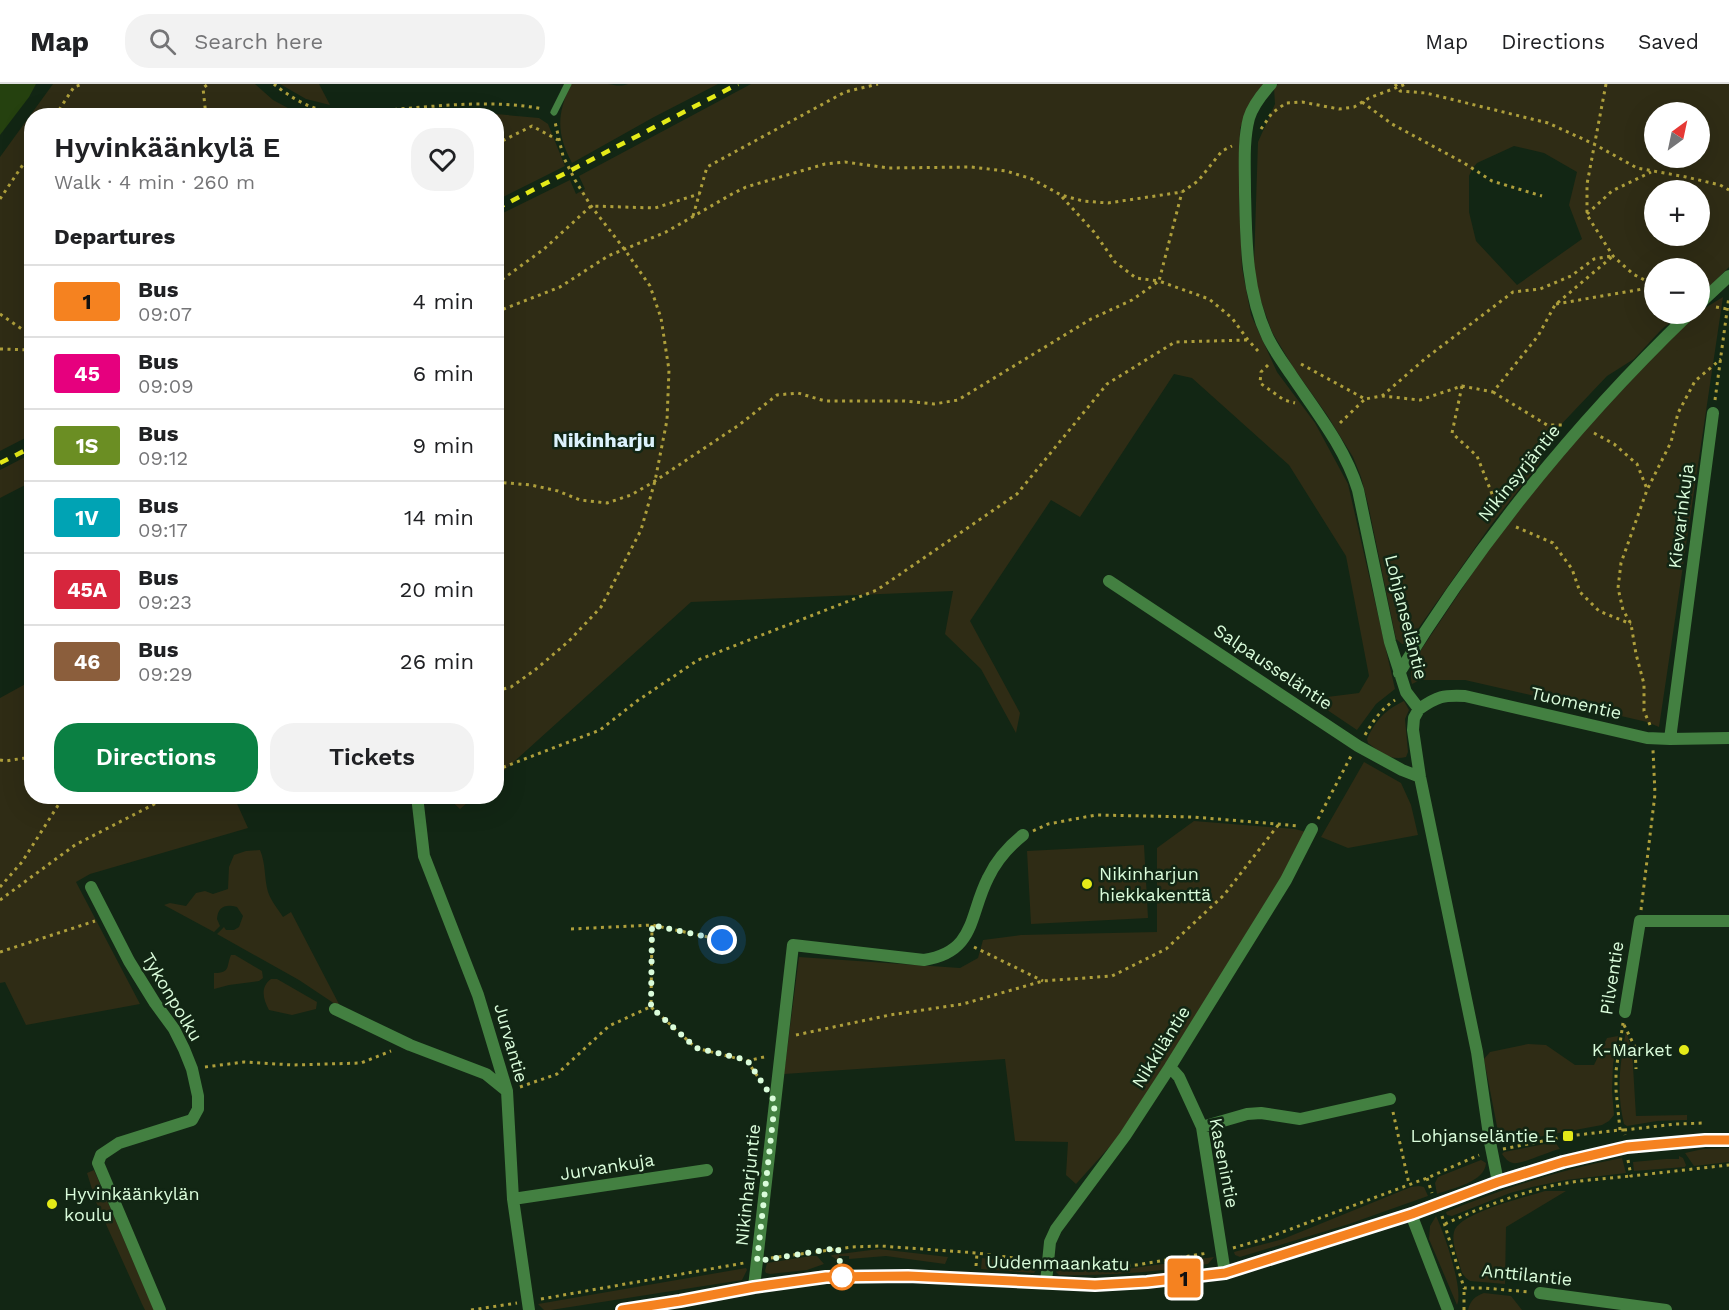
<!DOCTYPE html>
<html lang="en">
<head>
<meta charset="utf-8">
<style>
	:root { --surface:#fff; --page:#f2f2f2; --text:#202124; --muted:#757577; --line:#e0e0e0; --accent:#0b8043 }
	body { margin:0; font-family:"Work Sans",sans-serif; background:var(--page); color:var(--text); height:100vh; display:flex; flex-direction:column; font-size:22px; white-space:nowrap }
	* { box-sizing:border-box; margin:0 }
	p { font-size:20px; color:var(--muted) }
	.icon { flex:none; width:33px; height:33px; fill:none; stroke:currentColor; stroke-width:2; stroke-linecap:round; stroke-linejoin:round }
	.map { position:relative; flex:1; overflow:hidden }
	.side { position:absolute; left:24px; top:24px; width:480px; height:696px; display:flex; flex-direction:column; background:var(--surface); border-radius:24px; box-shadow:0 6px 24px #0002 }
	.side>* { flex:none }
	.badge { padding:0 12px; border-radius:4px; font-size:21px; line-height:39px }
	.needle { width:39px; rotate:33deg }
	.buttons { position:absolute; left:1644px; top:18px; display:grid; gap:12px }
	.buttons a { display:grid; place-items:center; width:66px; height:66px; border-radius:50%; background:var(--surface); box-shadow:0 6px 24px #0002; font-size:30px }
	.you { position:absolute; width:30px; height:30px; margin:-15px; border:4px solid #fff; border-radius:50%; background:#1a73e8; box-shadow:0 0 0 9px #1a73e833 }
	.map>.badge { position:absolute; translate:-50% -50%; box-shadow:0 0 0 3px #fff }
	h2 { padding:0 30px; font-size:22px; line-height:54px }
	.round { display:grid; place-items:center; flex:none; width:63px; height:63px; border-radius:24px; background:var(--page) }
	.head { display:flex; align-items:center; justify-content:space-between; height:102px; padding:0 30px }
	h1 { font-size:28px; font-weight:600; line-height:45px }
	.primary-button { display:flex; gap:12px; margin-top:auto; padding:12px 30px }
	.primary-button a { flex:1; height:69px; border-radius:24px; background:var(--accent); color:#fff; font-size:24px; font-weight:600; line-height:69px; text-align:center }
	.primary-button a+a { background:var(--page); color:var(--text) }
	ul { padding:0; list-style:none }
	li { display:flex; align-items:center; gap:18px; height:72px; padding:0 30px; border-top:2px solid var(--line) }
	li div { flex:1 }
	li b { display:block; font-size:22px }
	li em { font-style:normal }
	li .badge { min-width:66px; font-weight:700; text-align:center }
	header { display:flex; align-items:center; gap:36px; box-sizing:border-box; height:84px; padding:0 30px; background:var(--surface); border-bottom:2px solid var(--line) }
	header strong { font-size:28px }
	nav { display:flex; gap:33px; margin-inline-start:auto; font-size:21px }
	.search { width:420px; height:54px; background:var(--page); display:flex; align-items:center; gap:15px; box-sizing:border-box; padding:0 21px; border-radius:24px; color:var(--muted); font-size:22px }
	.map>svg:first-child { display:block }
	.green { fill:#2f2c15; fill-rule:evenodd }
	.water { fill:#25410f }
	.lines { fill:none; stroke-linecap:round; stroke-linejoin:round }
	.path { stroke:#ae9f3b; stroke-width:3; stroke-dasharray:3 4.5; stroke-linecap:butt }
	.lane { stroke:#438041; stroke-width:7 }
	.street { stroke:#438041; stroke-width:12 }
	.secondary { stroke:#7ff37a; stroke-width:12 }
	.rail { stroke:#e4ea18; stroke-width:4.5; stroke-dasharray:9 8; stroke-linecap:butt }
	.line-casing { stroke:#fff; stroke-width:14 }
	.line { stroke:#f58220; stroke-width:9 }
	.walk { stroke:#dafcdb; stroke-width:6; stroke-dasharray:0 10.8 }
	.poi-dot { fill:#e4ea18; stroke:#122614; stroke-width:2 }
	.stop-dot { fill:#fff; stroke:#f58220; stroke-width:3 }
	.labels { text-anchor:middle; stroke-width:5; stroke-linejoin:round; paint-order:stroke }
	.street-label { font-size:18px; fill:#dafcdb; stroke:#122614 }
	.poi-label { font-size:18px; fill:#dafcdb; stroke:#122614; text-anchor:start }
	.neighbourhood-label { font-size:20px; font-weight:bold; fill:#dcf2fc; stroke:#122614 }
</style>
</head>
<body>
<header>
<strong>Map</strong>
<div class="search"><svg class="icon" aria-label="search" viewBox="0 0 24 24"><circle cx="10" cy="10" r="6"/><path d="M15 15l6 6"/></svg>Search here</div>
<nav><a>Map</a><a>Directions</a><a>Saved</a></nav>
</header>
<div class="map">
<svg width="1729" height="1226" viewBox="0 0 1729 1226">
	<rect width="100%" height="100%" fill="#122614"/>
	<path class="green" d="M53,0H255L273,16L301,31L32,32L31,351L0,367V73Z
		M280,0H319L330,21L306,15Z
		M571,0C583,0 596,0 608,0C615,1 620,3 628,0H718L654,33L572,79C556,49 557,30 571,0Z
		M751,0H1264L1254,12L1240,44L1239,116L1242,184L1251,231L1277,288L1315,339L1348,400L1395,605L1376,620L1357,646L1311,615L1359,609L1369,592L1346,472L1289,381L1192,294L1174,290L1080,433L1051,416L970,537L1020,629L1016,649L981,585L945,550L953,507L691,518L497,693V132L570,96L576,110L585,105L579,92Z
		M1278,0H1729V183L1702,210L1700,209V184H1654V199L1652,205L1654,207V230H1681L1662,245L1634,275L1607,292L1554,348L1539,380L1491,441L1408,559L1402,560L1396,555L1368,420L1361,393L1353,373L1327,331L1293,283L1272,248L1257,206L1254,180L1258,58L1275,20L1274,4ZM1654,28H1700V74H1654ZM1514,62L1544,69L1577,88L1569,121L1582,155L1517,201L1476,157L1469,128V92L1472,85L1477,79ZM1654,106H1700V152H1654Z
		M473,28L539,34L548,40L565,82L497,116L496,32L433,31Z
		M1723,213L1659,643L1647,638L1465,596H1420L1412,600C1409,591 1412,584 1415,575L1494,457L1554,380L1661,264L1696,230H1700V227Z
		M31,370V398L0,414V386Z
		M31,597L32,712L234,713L248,744L90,790L76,798L140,920L26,941L5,898L0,899V614Z
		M1404,617L1409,626L1405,635L1408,668L1406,673C1390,677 1380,668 1368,659L1367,655C1376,636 1385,626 1404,617Z
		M1364,678L1401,699L1411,721L1418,751L1348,764L1321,753Z
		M447,713H474L460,725Z
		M1194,737L1295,745L1306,748L1282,794L1122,1049L1076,1100L1066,1091L1068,1058L1015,1057L1005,975L784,990L799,873L960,884L978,874L983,856L1021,851L1157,848V764Z
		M1144,761L1148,834L1031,840L1027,767Z
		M260,766C266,780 264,794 268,808C271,817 278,825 283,833L291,828L341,924L299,896L217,850L224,843L226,846H234L239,843L243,832L237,823C226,820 218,822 217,835L220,842L214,848L164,821L170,819L186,822L196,809L205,807L213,810L228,805L229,783L234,771L246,767Z
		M231,871H235L262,887L263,894L259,897L229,901L214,905V889C231,889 226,882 231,871Z
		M271,895H277L317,918L316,925L292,931L269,926C263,915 260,903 271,895Z
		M1626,947L1632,966L1636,1032L1687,1031V1036L1657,1037L1627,1042L1624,1040C1616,1007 1620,980 1626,947Z
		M1618,952L1613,980L1612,1007L1614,1031L1609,1037L1602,1041L1516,1057L1508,1058L1499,1053L1484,975L1490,968L1528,960L1546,961L1575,981H1594L1607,954Z
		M1555,1058L1560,1065C1549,1067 1521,1081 1513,1079C1508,1078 1505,1074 1502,1070L1504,1068Z
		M1729,1064V1078L1694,1082L1685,1069L1703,1065Z
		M1679,1072L1683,1074L1686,1081L1685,1083L1634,1087L1633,1078L1666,1075H1679Z
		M1622,1074L1626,1089L1566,1096L1532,1103L1510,1109L1452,1132L1447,1131L1446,1128C1503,1105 1561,1085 1622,1074Z
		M1481,1076L1486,1079C1485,1098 1453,1104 1437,1110L1435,1099L1438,1093Z
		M94,1086L154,1226H145L142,1220L96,1118L87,1089Z
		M1419,1102L1424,1103L1428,1112L1349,1140L1240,1173L1235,1171L1234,1168L1283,1155L1411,1103Z
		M1545,1107H1566L1506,1143L1505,1200L1470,1197L1466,1194L1462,1189C1459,1177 1451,1160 1454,1148C1458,1129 1526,1113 1545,1107Z
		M1436,1132C1444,1148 1464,1206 1457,1221L1429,1155L1430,1142Z
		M879,1165L948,1173L945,1180L886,1172L849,1175V1172H839V1177L831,1172L832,1171Z
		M811,1172H817L824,1180L807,1186L770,1190L766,1189L765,1187L767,1179Z
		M1214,1173L1208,1180L1201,1181C1154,1188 1107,1192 1059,1191L1056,1188V1184L1090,1187L1126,1185Z
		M982,1174L1039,1182L1034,1189L981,1185Z
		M746,1184L747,1186L742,1196L551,1226H544L538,1220Z
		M1484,1209L1511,1212L1522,1226H1468C1470,1217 1475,1212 1484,1209Z"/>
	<path class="water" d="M0,0H36L29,13L0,51Z"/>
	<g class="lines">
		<path class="path" d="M274,0C287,11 309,25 327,27C350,31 377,27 400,25C447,21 497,16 543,25
			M1395,0L1400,7L1426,9L1548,39L1594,60L1637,84L1686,93L1720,101L1729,106
			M1606,0L1587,100V131L1613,172L1633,190L1654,201
			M1362,18L1392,40L1464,79L1492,97L1542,112
			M55,32L74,3L83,0
			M206,32L203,4L208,0
			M1261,45L1272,29L1286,19L1302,18L1339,25L1354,23L1369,14L1406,0
			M496,60L532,42L558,56
			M1062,113L1094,148L1115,178L1136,194L1159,197L1182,108
			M0,115L32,67
			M1587,130L1612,107L1651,88
			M693,132L707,83L845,8L878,0
			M496,200L544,165L591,122L655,124L699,110
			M1556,220L1654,203
			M1716,223L1727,225L1729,224
			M496,228L560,203L608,172L666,148L732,110L746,103L825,80L845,78L889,84L971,83L1006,87L1032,95L1061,111L1083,117L1108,119L1182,108L1198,97L1222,67L1232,62
			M0,230L32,252
			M0,265L32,266
			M1301,280L1365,315L1382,312L1420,316L1462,302L1493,308L1538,252L1555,221L1613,172
			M1268,281L1261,288L1260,299L1284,316L1295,319
			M1462,302L1452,349L1477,372L1498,425
			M1493,308L1547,341H1566
			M1382,312L1426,274L1513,208L1540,205L1571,192L1594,175L1612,172
			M1715,316L1729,212
			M1340,339L1365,315
			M1594,349L1614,360L1637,380L1647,405
			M496,398L531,401L558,407L580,416L607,419L631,411L655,397L739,341L777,311L798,309L825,317H904L934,320L958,316L1091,235L1132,216L1159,197L1209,215L1232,234L1248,256L1258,267
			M1516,443L1553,459L1572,485L1580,508L1599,527L1631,540
			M496,607L511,603L535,586L569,557L601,523L641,446L655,397L667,336L669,286L661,234L650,202L625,166L591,122L575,96L563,72L555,38
			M1650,641L1644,627V600L1636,570L1631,540L1623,526L1618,504L1621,479L1647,406L1671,358L1678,329L1695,297L1721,275
			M1365,651C1373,637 1381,625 1395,616
			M0,676L5,677L32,673
			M496,686L600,646L637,617L698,576L877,506L1017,410L1107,300L1175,258L1248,256
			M1318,735L1351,672
			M1033,747L1048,740L1096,731L1194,733L1300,742
			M0,803L22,778L64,712
			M0,816L75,761L170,712
			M1641,826L1655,710L1653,666
			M652,841L651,923L696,964L747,977L768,972
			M571,845L652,841L722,856
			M974,863L1043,897
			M0,868L95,837
			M1624,941L1635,963L1636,985
			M796,951L890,931L963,920L1043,897L1112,892L1166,865L1224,811L1279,740
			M747,977L763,1000
			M205,983L244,978L293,981L361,979L391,967
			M520,1003L557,990L609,942L650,923
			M1393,1028L1409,1100
			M1620,1046L1616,1006V987L1623,939
			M1624,1046L1676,1040L1705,1039
			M1503,1065L1568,1052L1620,1046H1624L1625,1051
			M1628,1076L1631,1092L1729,1081
			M1427,1094L1432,1109
			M1442,1132L1464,1204H1484L1529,1208
			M1445,1140C1479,1124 1514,1111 1551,1102C1577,1096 1604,1095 1631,1092
			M1233,1164L1264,1155L1427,1094L1479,1071
			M771,1174L852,1163L881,1162L977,1169L1036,1177
			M1060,1180L1092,1183L1136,1181L1208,1169
			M976,1182L977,1169
			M541,1215L744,1179
			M471,1226L517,1219
			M1464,1226V1204"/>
		<path class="lane" d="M554,28L568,0"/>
		<path class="street" d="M1271,0C1262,10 1253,21 1249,34C1243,57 1245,83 1245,107C1246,156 1246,208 1268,254C1275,268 1284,280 1292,292C1317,329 1345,364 1358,406L1390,558L1406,608L1419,625L1414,634L1413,646L1420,693L1477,968L1490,1058L1498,1098
			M1700,219L1729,192
			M1109,497L1358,662L1402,686L1420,693
			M1399,589C1480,457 1578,337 1689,230
			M1419,625C1438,612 1443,611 1465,612L1647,654L1670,655L1729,654
			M1670,655L1713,329
			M417,712L424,772L478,911L507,1007L513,1115L529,1226
			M91,803L129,877L155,919L174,945L184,965L192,985L198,1012V1025L192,1036L119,1059L101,1071L98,1079L160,1226
			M335,925L410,961L486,990L507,1007
			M1625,928L1640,837H1729
			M1170,983L1179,993L1202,1043L1225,1189
			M1202,1043L1247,1030L1261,1029L1300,1035L1390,1015
			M513,1115L707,1086
			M1411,1130L1448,1226
			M1046,1198L1050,1158L1056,1145L1125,1052L1170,983L1286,796L1312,745
			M754,1203L793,861L924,876C976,868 969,831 988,794C996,777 1008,763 1023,751
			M1540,1209L1666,1226"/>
		<path class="secondary" d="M622,1226L680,1217L754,1203L827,1193L908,1192L1095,1201L1147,1198L1225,1189L1411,1130L1498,1098L1563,1078L1627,1063L1705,1056H1729"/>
		<path class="rail" d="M496,125L738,0
			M0,379L32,363"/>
	</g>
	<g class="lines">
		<defs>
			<path id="line" d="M622,1226L680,1217L754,1203L826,1193L908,1192L1095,1201L1147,1198L1225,1189L1412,1130L1498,1098L1563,1078L1627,1063L1705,1056H1729"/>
		</defs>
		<use href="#line" class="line-casing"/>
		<use href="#line" class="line"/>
		<path class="walk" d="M722,856L652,841L651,923L696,964L747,976L775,1018L757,1177L838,1164L842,1193"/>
	</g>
	<g class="poi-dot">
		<circle cx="1087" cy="800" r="6"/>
		<circle cx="1684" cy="966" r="6"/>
		<rect x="1562" y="1046" width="12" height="12" rx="3"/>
		<circle cx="52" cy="1120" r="6"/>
	</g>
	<circle class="stop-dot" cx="842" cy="1193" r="12"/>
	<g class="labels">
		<g class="street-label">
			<text transform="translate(1519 389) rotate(-51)" y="6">Nikinsyrjäntie</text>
			<text transform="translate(1681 432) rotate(-83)" y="6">Kievarinkuja</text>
			<text transform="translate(1406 533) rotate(76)" y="6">Lohjanseläntie</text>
			<text transform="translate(1273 583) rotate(34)" y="6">Salpausseläntie</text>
			<text transform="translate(1576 619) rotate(13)" y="6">Tuomentie</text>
			<text transform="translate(1612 894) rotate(-81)" y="6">Pilventie</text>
			<text transform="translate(172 913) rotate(59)" y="6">Tykonpolku</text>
			<text transform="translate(511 959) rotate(74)" y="6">Jurvantie</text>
			<text transform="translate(1161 963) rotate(-58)" y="6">Nikkiläntie</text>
			<text transform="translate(1224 1079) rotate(79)" y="6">Kasenintie</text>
			<text transform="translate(607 1083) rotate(-9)" y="6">Jurvankuja</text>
			<text transform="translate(748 1101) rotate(-84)" y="6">Nikinharjuntie</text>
			<text transform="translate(1058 1179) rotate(1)" y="6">Uudenmaankatu</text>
			<text transform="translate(1527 1191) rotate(6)" y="6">Anttilantie</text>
		</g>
		<g class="poi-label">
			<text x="1099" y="796">Nikinharjun<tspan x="1099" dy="21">hiekkakenttä</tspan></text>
			<text x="1672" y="972" text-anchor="end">K-Market</text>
			<text x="1556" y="1058" text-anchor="end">Lohjanseläntie E</text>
			<text x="64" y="1116">Hyvinkäänkylän<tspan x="64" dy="21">koulu</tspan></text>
		</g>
		<g class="neighbourhood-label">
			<text x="604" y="363">Nikinharju</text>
		</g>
	</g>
</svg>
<div class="buttons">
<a><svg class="needle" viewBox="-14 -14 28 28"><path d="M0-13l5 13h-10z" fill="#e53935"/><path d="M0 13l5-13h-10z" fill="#757577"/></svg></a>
<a>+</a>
<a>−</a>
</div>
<div class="you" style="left:722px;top:856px"></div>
<b class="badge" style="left:1184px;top:1194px;background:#f58220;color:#111">1</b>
<section class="side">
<div class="head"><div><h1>Hyvinkäänkylä E</h1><p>Walk · 4 min · 260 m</p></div><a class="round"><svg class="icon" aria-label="heart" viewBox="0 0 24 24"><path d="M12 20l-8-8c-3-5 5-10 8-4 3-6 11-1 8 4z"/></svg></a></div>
<h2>Departures</h2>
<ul>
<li><span class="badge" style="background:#f58220;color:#111">1</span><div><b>Bus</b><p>09:07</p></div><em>4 min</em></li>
<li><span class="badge" style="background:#e6007e;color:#fff">45</span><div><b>Bus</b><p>09:09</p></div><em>6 min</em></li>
<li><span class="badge" style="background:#6b8e23;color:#fff">1S</span><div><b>Bus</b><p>09:12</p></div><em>9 min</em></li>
<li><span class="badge" style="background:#00a3b4;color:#fff">1V</span><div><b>Bus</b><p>09:17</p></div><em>14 min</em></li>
<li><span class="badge" style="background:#d7263d;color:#fff">45A</span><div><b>Bus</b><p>09:23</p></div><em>20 min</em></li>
<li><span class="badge" style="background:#8b5e3c;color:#fff">46</span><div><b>Bus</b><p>09:29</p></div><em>26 min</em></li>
</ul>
<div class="primary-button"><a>Directions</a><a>Tickets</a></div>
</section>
</div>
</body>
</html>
